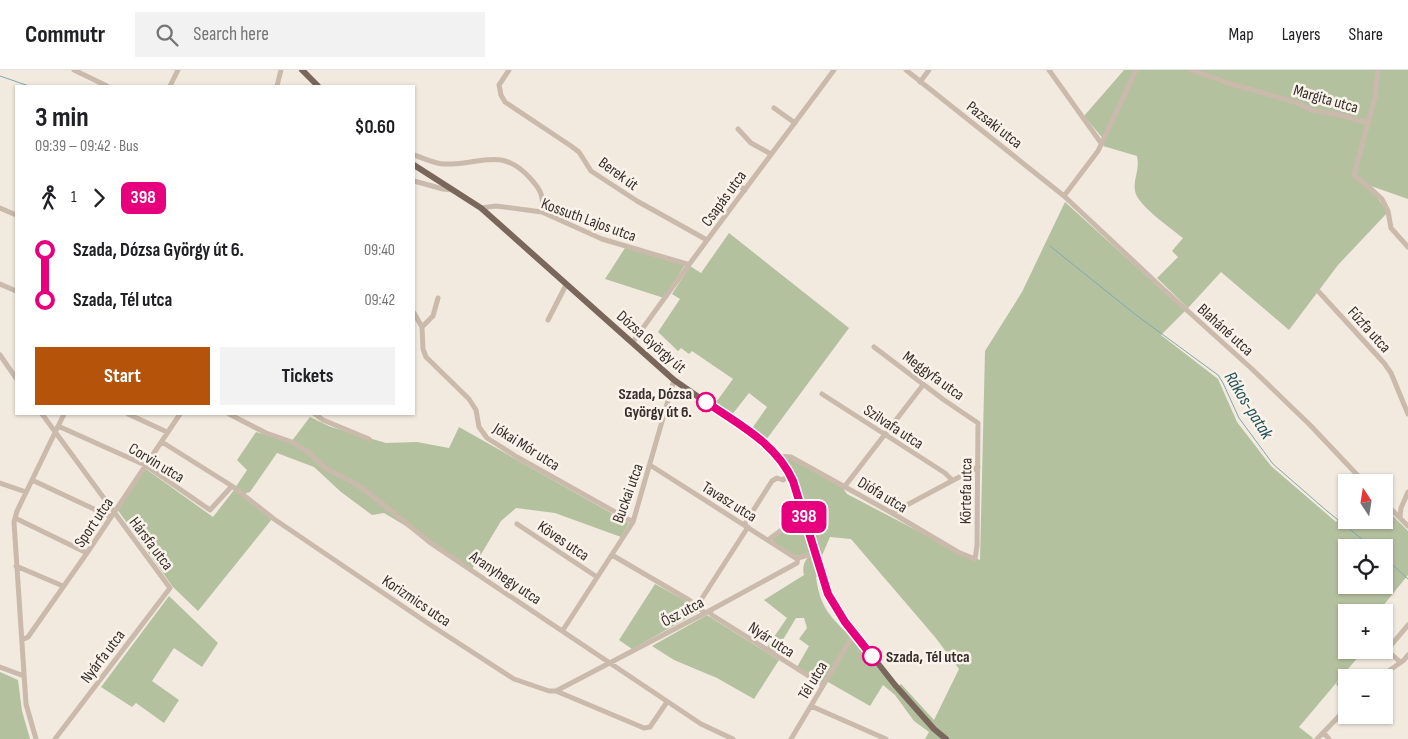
<!DOCTYPE html>
<html lang="en">
<head>
<meta charset="utf-8">
<style>
	:root { --surface:#fff; --page:#f2f2f2; --text:#202124; --muted:#757577; --line:#e0e0e0; --accent:#b45309 }
	body { margin:0; font-family:"Sofia Sans Condensed",sans-serif; background:var(--page); color:var(--text); height:100vh; display:flex; flex-direction:column; font-size:19px; white-space:nowrap }
	* { box-sizing:border-box; margin:0 }
	p { font-size:16px; color:var(--muted) }
	.icon { flex:none; width:28px; height:28px; fill:none; stroke:currentColor; stroke-width:2; stroke-linecap:round; stroke-linejoin:round }
	.map { position:relative; flex:1; overflow:hidden }
	.panel { position:absolute; left:15px; top:15px; width:400px; height:330px; display:flex; flex-direction:column; background:var(--surface); border-radius:0px; box-shadow:0 1px 4px #0004 }
	.panel>* { flex:none }
	.badge { padding:0 10px; border-radius:8px; font-size:18px; line-height:32px }
	.needle { width:32px; rotate:348deg }
	.buttons { position:absolute; left:1338px; top:404px; display:grid; gap:10px }
	.buttons a { display:grid; place-items:center; width:55px; height:55px; border-radius:0px; background:var(--surface); box-shadow:0 1px 4px #0004; font-size:25px }
	.map>.badge { position:absolute; translate:-50% -50%; box-shadow:0 0 0 2px #fff }
	.legs { display:flex; align-items:center; gap:8px; height:55px; padding:0 20px; font-size:16px }
	.legs p { margin-inline-start:auto }
	.headline { display:flex; align-items:center; justify-content:space-between; height:85px; padding:0 20px }
	h1 { font-size:28px; font-weight:700; line-height:38px }
	.button { display:flex; gap:10px; margin-top:auto; padding:10px 20px }
	.button a { flex:1; height:58px; border-radius:0px; background:var(--accent); color:#fff; font-size:20px; font-weight:700; line-height:58px; text-align:center }
	.button a+a { background:var(--page); color:var(--text) }
	ul { padding:0 20px; list-style:none }
	li { display:flex; align-items:center; gap:18px; height:50px; font-size:19px }
	li i { display:grid; place-items:center; width:8px; height:100%; margin:0 6px; background:currentColor }
	li i::after { content:''; width:12px; height:12px; margin:-6px; border:4px solid; border-radius:50%; background:var(--surface) }
	li p { margin-inline-start:auto }
	li:first-child i { background:linear-gradient(#0000 50%,currentColor 0) }
	li:last-child i { background:linear-gradient(currentColor 50%,#0000 0) }
	header { display:flex; align-items:center; gap:30px; box-sizing:border-box; height:70px; padding:0 25px; background:var(--surface); border-bottom:1px solid var(--line) }
	header strong { font-size:24px }
	nav { display:flex; gap:28px; margin-inline-start:auto; font-size:18px }
	.search { width:350px; height:45px; background:var(--page); display:flex; align-items:center; gap:12px; box-sizing:border-box; padding:0 18px; border-radius:0px; color:var(--muted); font-size:19px }
	.map>svg:first-child { display:block }
	.green { fill:#b4c19f; fill-rule:evenodd }
	.lines { fill:none; stroke-linecap:round; stroke-linejoin:round }
	.stream { stroke:#7faaae; stroke-width:1 }
	.minor { stroke:#cabaab; stroke-width:5 }
	.major { stroke:#79675c; stroke-width:6 }
	.line-1-casing { stroke:#fff; stroke-width:11 }
	.line-1 { stroke:#e6007e; stroke-width:8 }
	.stop-1-dot { fill:#fff; stroke:#e6007e; stroke-width:2.5 }
	.labels { text-anchor:middle; stroke-width:5; stroke-linejoin:round; paint-order:stroke }
	.street-label { font-size:16px; fill:#382f2a; stroke:#f9f3eb }
	.stop-label { font-size:16px; font-weight:bold; fill:#382f2a; stroke:#f9f3eb; text-anchor:end }
	.water-label { font-size:18px; font-style:italic; fill:#215258; stroke:#f9f3eb }
</style>
</head>
<body>
<header>
<strong>Commutr</strong>
<div class="search"><svg class="icon" aria-label="search" viewBox="0 0 24 24"><circle cx="10" cy="10" r="6"/><path d="M15 15l6 6"/></svg>Search here</div>
<nav><a>Map</a><a>Layers</a><a>Share</a></nav>
</header>
<div class="map">
<svg width="1408" height="669" viewBox="0 0 1408 669">
	<rect width="100%" height="100%" fill="#f2eadf"/>
	<path class="green" d="M1124,0H1408V129L1368,115L1388,142L1338,195L1289,260L1221,202L1188,238L1157,208L1178,187L1172,181L1183,168C1172,159 1137,135 1135,121C1133,109 1140,100 1137,86L1103,76L1105,71L1084,46Z
		M1065,132L1185,241L1161,265L1218,309L1237,352L1271,396L1336,452L1346,440V450H1384V437L1408,461V505L1378,542H1346V580H1364L1299,657L1313,668L1312,669H925L929,662L914,651L895,625L883,615L870,636L828,612L820,613L797,597L809,576L799,569L807,558L804,548H796L775,583L767,577L787,548L764,530L804,505C802,499 804,488 811,486L813,487L819,505L816,507C821,546 837,550 860,577C872,591 883,606 897,618L901,614L934,650L959,599L935,567L851,469L830,467L820,490C810,456 802,420 784,388L791,389L843,418L847,424L958,482L980,490L985,281L1022,222ZM1346,478H1384V515H1346Z
		M729,163L849,258L766,370L751,360L767,337L749,323L731,346L714,335L733,309L692,281L689,284L681,278L678,281L658,262L680,229L672,224L690,196L701,203Z
		M625,178L685,195L664,228L605,209Z
		M310,347L331,357L386,373L417,372L449,378L459,357L629,453L621,467L555,443L516,438L501,451L471,501L431,471L384,443L372,445L341,422L314,397L277,383L250,422L243,424L235,418L247,400L237,390L256,362L291,372Z
		M146,399L213,447L234,420L272,449L198,541L173,517L117,439Z
		M802,449L811,481L809,483L796,486L773,472L772,468Z
		M655,514L692,534L700,541L632,579L619,570Z
		M169,526L218,573L202,597L174,578L152,611L179,630L164,653L136,633L132,637L101,617Z
		M707,545L779,590L754,629L717,608L674,590L652,576Z
		M0,602L18,610L22,641L30,669H0Z"/>
	<g class="lines">
		<path class="stream" d="M0,6L29,16
			M1050,176L1136,245L1218,305L1223,313L1239,348L1273,394L1327,441L1373,478
			M1384,487L1408,509"/>
		<path class="minor" d="M74,0L107,16
			M509,0L499,15L501,25L505,32L571,76L579,82L591,101L637,131L707,170
			M906,0L1064,126L1159,215L1252,299L1310,355L1364,412
			M1049,0L1101,73
			M1191,0L1228,13L1298,33L1311,40L1341,45L1368,53
			M1378,0L1375,27L1354,105L1368,116L1382,129L1388,141L1391,158L1408,177
			M920,12L929,0
			M170,16L178,0
			M277,16L281,0
			M774,38L795,53
			M738,59L751,73L771,84
			M414,85C424,88 432,93 443,94C479,96 500,75 530,108C541,120 544,126 542,142
			M414,111L443,119L453,120
			M738,115L745,120
			M1064,126L1098,81L1136,0
			M0,138L16,145
			M481,138L496,136L542,142L602,169L687,194
			M0,214L16,221
			M1319,222L1384,293L1391,303L1408,344
			M414,243L422,257L423,279L426,287L469,329L476,340L479,357L487,368L517,387L633,452
			M548,250L566,215
			M422,257L433,246L438,228
			M633,272C698,180 767,91 834,0
			M0,285L16,308
			M822,324L945,403L952,410
			M42,344L170,518L55,669
			M128,344L167,362
			M229,344L266,363L292,372L308,382L325,398L351,411L370,424L432,474L701,654L733,669
			M315,344L323,350L369,369
			M58,356L145,395L210,440L232,416
			M162,372L232,416L274,449L429,554L514,609L549,621H556L644,658L650,657L667,632
			M778,386L791,387L892,443L958,482L975,489L977,476L978,353L944,330L874,277
			M650,395L797,489
			M32,410L111,447
			M0,413L26,422
			M845,416L923,315
			M1384,432L1408,456
			M892,443L978,397
			M1400,447L1401,438L1408,422
			M15,448L87,483
			M517,454L597,507
			M744,455L772,411L777,408L783,410L790,404
			M768,470L787,456L804,447
			M612,485L689,530L705,543
			M16,496L63,516
			M697,536L748,457
			M709,541L712,545L823,615
			M563,560L633,452L674,310
			M22,570L28,567L87,483L180,344
			M1400,592L1387,580L1408,555
			M0,597L24,606
			M1379,608L1404,590L1408,585
			M1339,614L1346,620
			M556,621L709,541L797,493L798,488L815,483
			M811,636L886,669
			M1324,663L1329,669
			M36,669L26,634L14,452L17,441L64,344
			M791,669L851,569L855,565
			M1317,669L1346,639"/>
		<path class="major" d="M302,0L318,16
			M414,95L481,138L674,310L766,374L782,391L793,411L823,511L833,533L845,552L895,615L934,659L946,669"/>
	</g>
	<g class="lines">
		<defs>
			<path id="line-1" d="M706,332C738,354 776,373 793,411L828,524L845,552L872,586"/>
		</defs>
		<use href="#line-1" class="line-1-casing"/>
		<use href="#line-1" class="line-1"/>
	</g>
	<g class="stop-1-dot">
		<circle cx="706" cy="332" r="9"/>
		<circle cx="872" cy="586" r="9"/>
	</g>
	<g class="labels">
		<g class="street-label">
			<text transform="translate(1326 28) rotate(16)" y="6">Margita utca</text>
			<text transform="translate(995 54) rotate(38)" y="6">Pazsaki utca</text>
			<text transform="translate(619 103) rotate(36)" y="6">Berek út</text>
			<text transform="translate(723 128) rotate(-54)" y="6">Csapás utca</text>
			<text transform="translate(589 149) rotate(20)" y="6">Kossuth Lajos utca</text>
			<text transform="translate(1226 259) rotate(42)" y="6">Blaháné utca</text>
			<text transform="translate(1370 259) rotate(48)" y="6">Fűzfa utca</text>
			<text transform="translate(652 271) rotate(41)" y="6">Dózsa György út</text>
			<text transform="translate(934 305) rotate(36)" y="6">Meggyfa utca</text>
			<text transform="translate(894 356) rotate(33)" y="6">Szilvafa utca</text>
			<text transform="translate(527 376) rotate(32)" y="6">Jókai Mór utca</text>
			<text transform="translate(157 392) rotate(31)" y="6">Corvin utca</text>
			<text transform="translate(965 421) rotate(-89)" y="6">Körtefa utca</text>
			<text transform="translate(627 423) rotate(-70)" y="6">Buckai utca</text>
			<text transform="translate(883 424) rotate(31)" y="6">Diófa utca</text>
			<text transform="translate(730 431) rotate(32)" y="6">Tavasz utca</text>
			<text transform="translate(93 452) rotate(-56)" y="6">Sport utca</text>
			<text transform="translate(564 470) rotate(34)" y="6">Köves utca</text>
			<text transform="translate(152 473) rotate(53)" y="6">Hársfa utca</text>
			<text transform="translate(506 507) rotate(34)" y="6">Aranyhegy utca</text>
			<text transform="translate(417 530) rotate(34)" y="6">Korizmics utca</text>
			<text transform="translate(682 541) rotate(-28)" y="6">Ősz utca</text>
			<text transform="translate(772 569) rotate(33)" y="6">Nyár utca</text>
			<text transform="translate(102 586) rotate(-53)" y="6">Nyárfa utca</text>
			<text transform="translate(812 610) rotate(-59)" y="6">Tél utca</text>
		</g>
		<g class="stop-label">
			<text x="692" y="329">Szada, Dózsa<tspan x="692" dy="18">György út 6.</tspan></text>
			<text x="886" y="592" text-anchor="start">Szada, Tél utca</text>
		</g>
		<g class="water-label">
			<text transform="translate(1249 335) rotate(58)" y="6">Rákos-patak</text>
		</g>
	</g>
</svg>
<div class="buttons">
<a><svg class="needle" viewBox="-14 -14 28 28"><path d="M0-13l5 13h-10z" fill="#e53935"/><path d="M0 13l5-13h-10z" fill="#757577"/></svg></a>
<a><svg class="icon" aria-label="locate" viewBox="0 0 24 24"><circle cx="12" cy="12" r="6"/><path d="M12 2v4M12 18v4M2 12h4M18 12h4"/></svg></a>
<a>+</a>
<a>−</a>
</div>
<b class="badge" style="left:804px;top:447px;background:#e6007e;color:#fff">398</b>
<section class="panel">
<div class="headline"><div><h1>3 min</h1><p>09:39 – 09:42 · Bus</p></div><b>$0.60</b></div>
<div class="legs"><svg class="icon" aria-label="walk" viewBox="0 0 24 24"><circle cx="13" cy="4" r="2"/><path d="M13 8l-2 6 4 7M11 14l-3 7M7 12l3-4h3l4 4"/></svg>1<svg class="icon" aria-label="forward" viewBox="0 0 24 24"><path d="M9 5l7 7-7 7"/></svg><b class="badge" style="background:#e6007e;color:#fff">398</b></div>
<ul>
<li><i style="color:#e6007e"></i><b>Szada, Dózsa György út 6.</b><p>09:40</p></li>
<li><i style="color:#e6007e"></i><b>Szada, Tél utca</b><p>09:42</p></li>
</ul>
<div class="button"><a>Start</a><a>Tickets</a></div>
</section>
</div>
</body>
</html>
